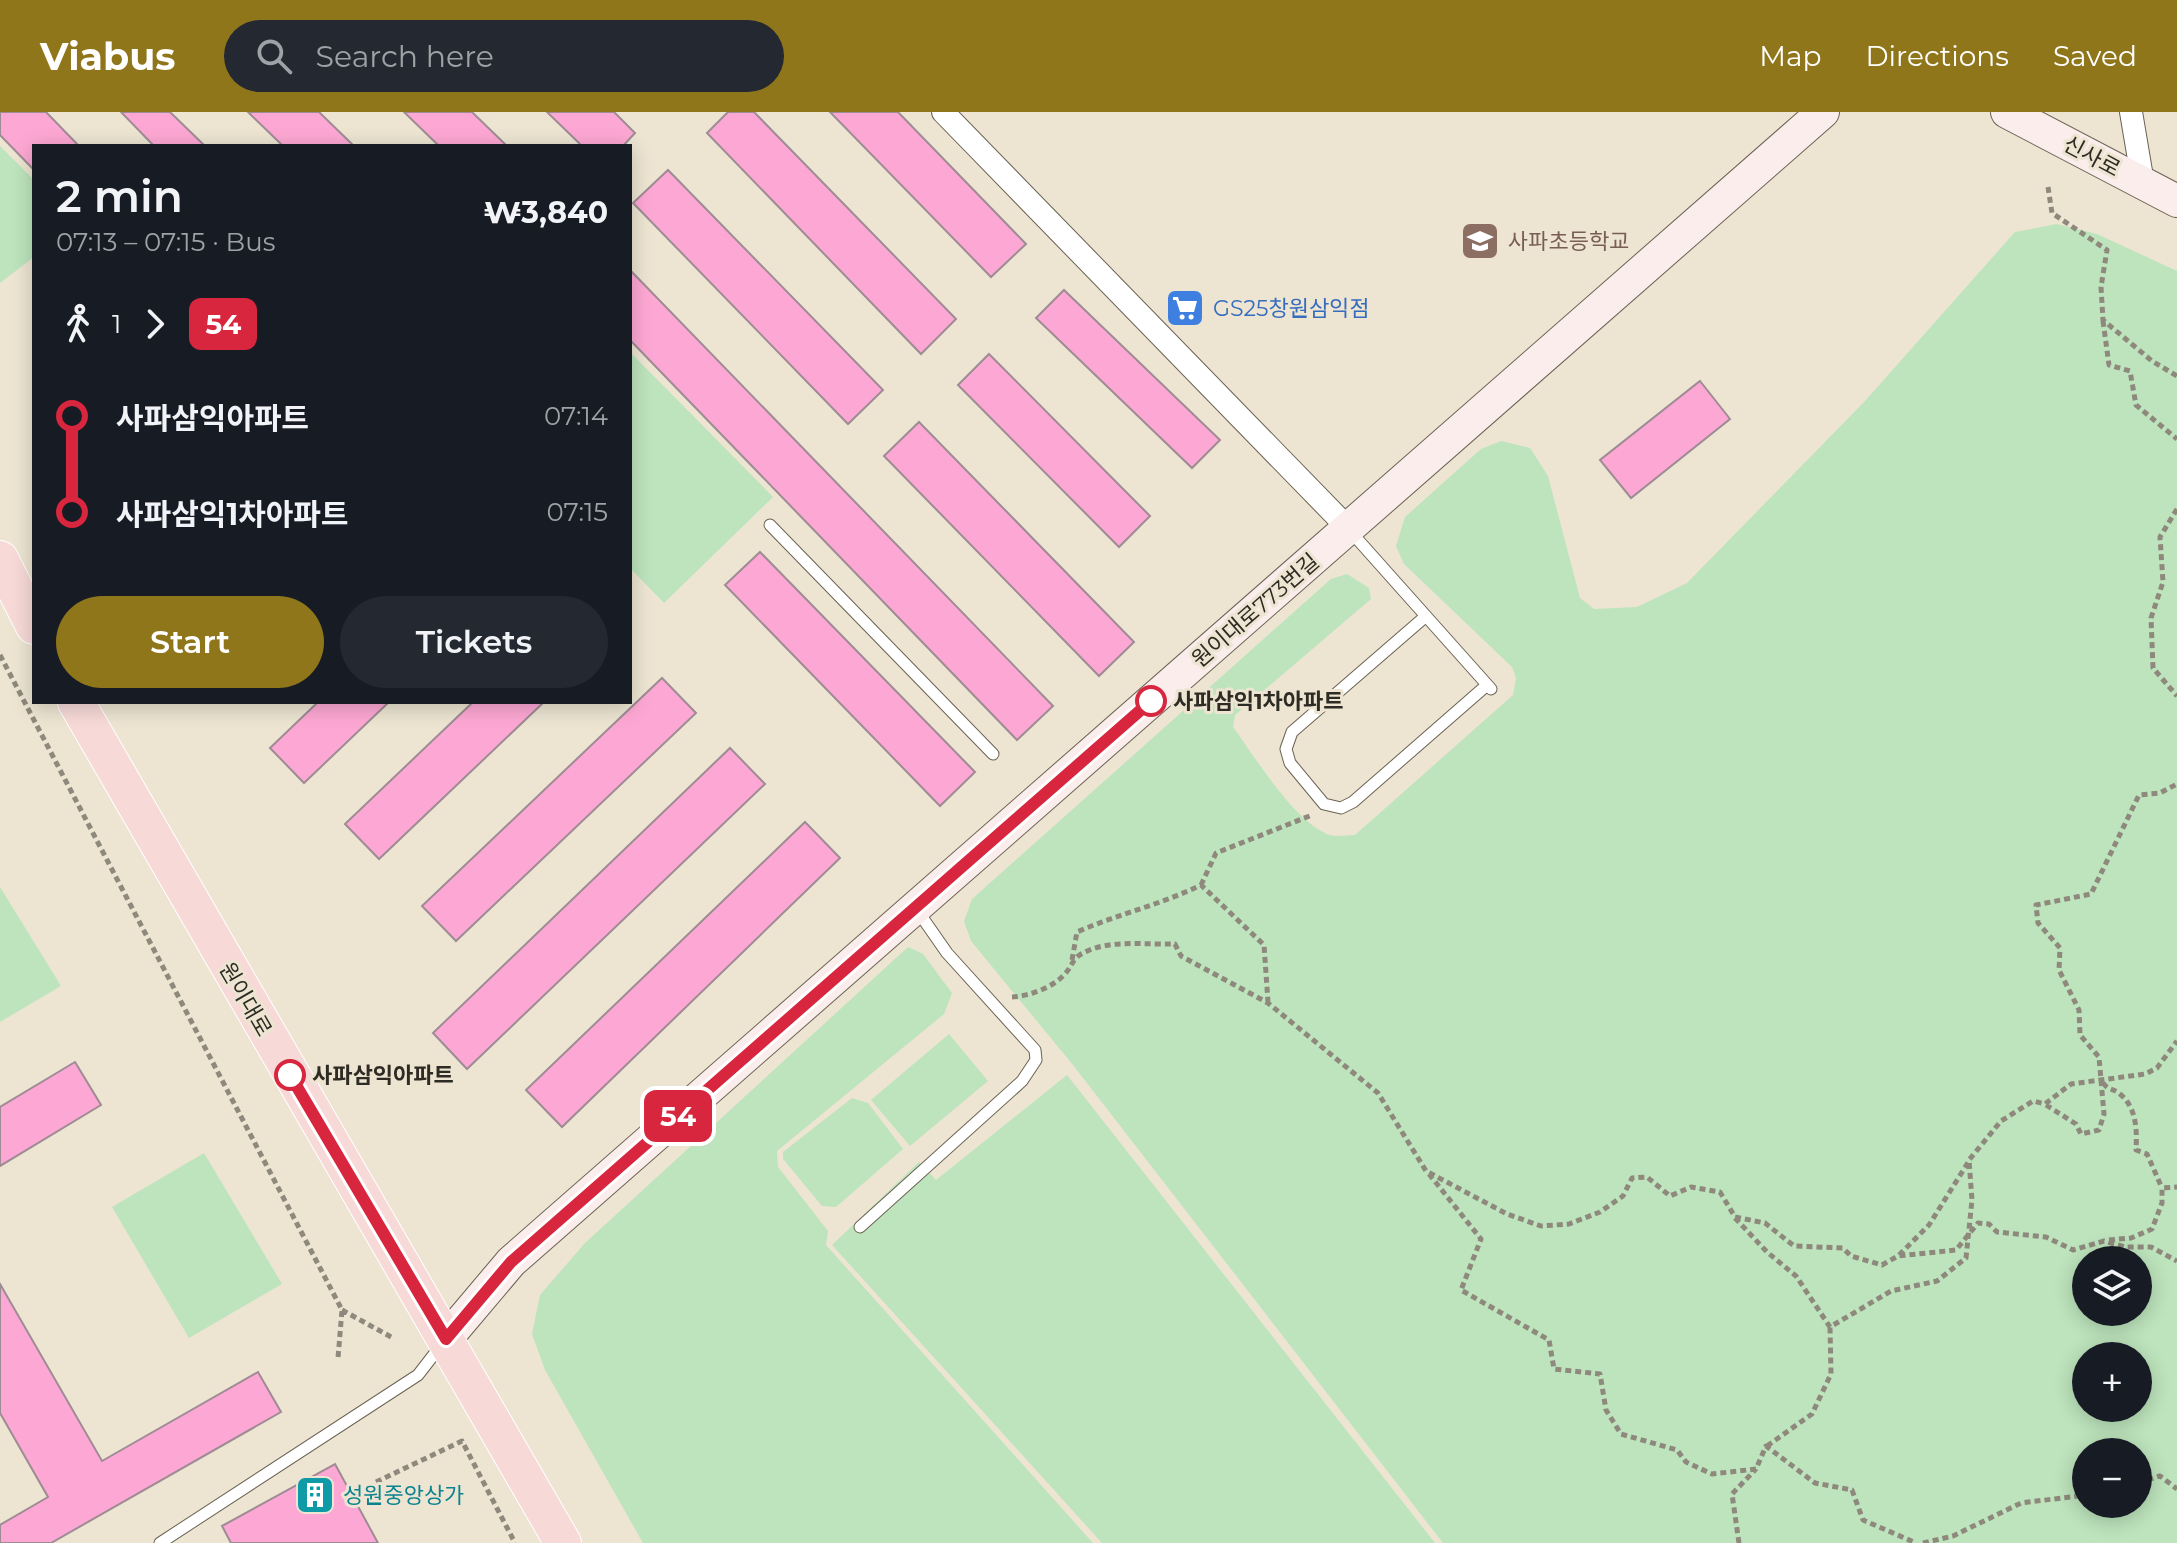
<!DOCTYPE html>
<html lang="en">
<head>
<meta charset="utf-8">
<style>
	:root { --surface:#171b24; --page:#242831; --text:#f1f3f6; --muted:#9ea1a6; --accent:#90761b }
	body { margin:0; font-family:Montserrat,"Noto Sans KR",sans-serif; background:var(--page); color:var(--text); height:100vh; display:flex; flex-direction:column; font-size:30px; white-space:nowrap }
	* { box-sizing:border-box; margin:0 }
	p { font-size:26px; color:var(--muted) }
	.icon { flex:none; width:44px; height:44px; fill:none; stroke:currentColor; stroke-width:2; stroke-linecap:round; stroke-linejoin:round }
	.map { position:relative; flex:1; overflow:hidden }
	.panel { position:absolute; left:32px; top:32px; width:600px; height:560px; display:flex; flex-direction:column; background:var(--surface); border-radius:0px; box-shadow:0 4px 20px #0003 }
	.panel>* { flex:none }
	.badge { padding:0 16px; border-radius:12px; font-size:28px; line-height:52px }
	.controls { position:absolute; left:2072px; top:1134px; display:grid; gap:16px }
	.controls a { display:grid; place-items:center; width:80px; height:80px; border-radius:50%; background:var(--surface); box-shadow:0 4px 20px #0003; font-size:40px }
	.map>.badge { position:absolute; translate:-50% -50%; box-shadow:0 0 0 4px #fff }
	.legs { display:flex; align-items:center; gap:12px; height:88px; padding:0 24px; font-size:26px }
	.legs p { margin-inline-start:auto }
	.headline { display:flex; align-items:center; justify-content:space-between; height:136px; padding:0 24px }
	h1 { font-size:44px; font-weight:600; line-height:60px }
	.cta { display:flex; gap:16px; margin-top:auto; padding:16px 24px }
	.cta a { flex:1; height:92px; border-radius:48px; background:var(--accent); color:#fff; font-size:32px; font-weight:600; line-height:92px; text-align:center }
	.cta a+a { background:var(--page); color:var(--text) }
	ul { padding:0 24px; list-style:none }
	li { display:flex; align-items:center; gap:28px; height:96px; font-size:30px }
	li i { display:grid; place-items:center; width:12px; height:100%; margin:0 10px; background:currentColor }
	li i::after { content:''; width:20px; height:20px; margin:-10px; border:6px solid; border-radius:50%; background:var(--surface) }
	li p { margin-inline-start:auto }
	li:first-child i { background:linear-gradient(#0000 50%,currentColor 0) }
	li:last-child i { background:linear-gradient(currentColor 50%,#0000 0) }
	header { display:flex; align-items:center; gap:48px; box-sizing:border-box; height:112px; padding:0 40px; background:var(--accent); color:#fff }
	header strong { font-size:38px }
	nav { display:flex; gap:44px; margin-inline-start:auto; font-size:28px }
	.search { width:560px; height:72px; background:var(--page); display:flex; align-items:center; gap:20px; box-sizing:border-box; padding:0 28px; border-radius:44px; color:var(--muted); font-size:30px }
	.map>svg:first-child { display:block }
	.green { fill:#bde4bc; fill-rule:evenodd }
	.building { fill:#fda8d4; stroke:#9e8b94; stroke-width:2 }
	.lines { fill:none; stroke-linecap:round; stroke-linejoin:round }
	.lane-casing { stroke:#6a6253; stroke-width:13 }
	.street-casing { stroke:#6a6253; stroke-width:24 }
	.secondary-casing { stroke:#6a6253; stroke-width:34 }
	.primary-casing { stroke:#fff; stroke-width:38 }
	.path { stroke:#8e897c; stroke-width:5; stroke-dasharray:6 4; stroke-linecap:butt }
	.lane { stroke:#fff; stroke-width:11 }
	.street { stroke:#fff; stroke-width:22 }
	.secondary { stroke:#fbedec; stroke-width:32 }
	.primary { stroke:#f7dad8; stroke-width:36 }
	.line-1-casing { stroke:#fff; stroke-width:18 }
	.line-1 { stroke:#d7263d; stroke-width:12 }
	.stop-1-dot { fill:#fff; stroke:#d7263d; stroke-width:4 }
	.labels { text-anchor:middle; stroke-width:6; stroke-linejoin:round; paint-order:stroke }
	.street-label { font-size:22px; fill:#2e2b24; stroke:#ede5d2 }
	.education-label { font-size:22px; fill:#785e54; stroke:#ede5d2; text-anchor:start }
	.shop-label { font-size:22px; fill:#366cbe; stroke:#ede5d2; text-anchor:start }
	.stop-label { font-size:22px; font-weight:bold; fill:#2e2b24; stroke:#ede5d2; text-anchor:start }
	.culture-label { font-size:22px; fill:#0d838f; stroke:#ede5d2; text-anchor:start }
</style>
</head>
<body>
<header>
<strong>Viabus</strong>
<div class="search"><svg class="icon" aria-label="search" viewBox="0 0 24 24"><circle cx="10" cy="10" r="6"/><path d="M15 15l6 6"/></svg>Search here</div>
<nav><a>Map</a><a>Directions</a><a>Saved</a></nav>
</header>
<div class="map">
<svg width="2177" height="1431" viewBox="0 0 2177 1431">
	<rect width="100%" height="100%" fill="#ede5d2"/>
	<path class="green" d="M0,34L34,68V145L0,171Z
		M2057,112L2097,122L2177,159V1431H1443L1073,953L971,829L964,809L972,787L1331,467L1347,462L1369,476L1371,487L1235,603L1233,615C1255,645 1295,711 1330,723C1338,725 1347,723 1355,723L1513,583L1516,566L1512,555L1404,452L1396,434L1405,405L1481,337L1501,329L1530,336L1548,364L1580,486L1594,497L1637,495L1687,471L1865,289L2015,120ZM2086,1148H2138V1200H2086ZM2138,1244V1296H2086V1244ZM2138,1340V1392H2086V1340Z
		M630,240L773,385L664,491L630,456Z
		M0,775L61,874L0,910Z
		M908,835L923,842L952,881L944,902L777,1039L778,1055L828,1119L826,1133L1093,1431H643L545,1258L532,1222L540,1183L585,1131Z
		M949,922L988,969L910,1034L871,988Z
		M1067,963L1435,1431H1102L832,1133L919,1050L936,1068Z
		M852,986L868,991L903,1037L836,1095L822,1094L783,1047V1040Z
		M204,1041L282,1172L189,1226L112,1095Z"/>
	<path class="building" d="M0,0H46L79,34H34V58L0,23Z
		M121,0H170L205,34H154Z
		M248,0H319L354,34H283Z
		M404,0H472L507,34H439Z
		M547,0H614L635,21L623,34H582Z
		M728,0H754L956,207L921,242L707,21Z
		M830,0H898L1026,132L991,165Z
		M668,58L883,278L848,312L633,91Z
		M630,158L1053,594L1017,628L630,228Z
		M1064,178L1220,328L1192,356L1036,206Z
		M989,242L1150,404L1119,435L958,273Z
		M1700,269L1730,307L1631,386L1600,348Z
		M919,310L1134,530L1099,564L884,344Z
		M760,440L975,660L940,694L725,473Z
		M662,566L696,601L456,829L422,794Z
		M318,590H389L304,671L270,636Z
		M473,590H544L379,747L345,712Z
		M730,636L765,672L467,957L433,921Z
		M805,710L840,746L562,1015L526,978Z
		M75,950L101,993L0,1054V995Z
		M0,1172L102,1349L258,1260L281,1300L51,1431H0V1413L48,1385L0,1301Z
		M335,1352L378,1431H231L222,1414Z"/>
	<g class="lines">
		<defs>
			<path id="lane" d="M770,413L993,642
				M1351,420L1491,577
				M1426,504L1292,620L1286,637L1290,651L1324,692L1341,696L1353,690L1487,573
				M860,1115L1022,969L1036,948L1035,938L947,841L917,798
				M160,1431L418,1263L442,1232"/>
			<path id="street" d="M943,0L1348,416
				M2131,0L2143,71"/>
			<path id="secondary" d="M2007,0L2177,89
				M446,1227L511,1150L1823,0"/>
			<path id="primary" d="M0,447L34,514
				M76,590L563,1431"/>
		</defs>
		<use href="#lane" class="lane-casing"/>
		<use href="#street" class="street-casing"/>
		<use href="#secondary" class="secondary-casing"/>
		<use href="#primary" class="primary-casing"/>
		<path class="path" d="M2048,75L2052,101L2107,138L2101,175L2103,208L2152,249L2177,264
			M2103,209L2109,253L2130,259L2136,293L2177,327
			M2177,397L2160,425L2163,470L2151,506L2153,556L2177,584
			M0,543L342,1198L338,1246
			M1201,773L1216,741L1312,703
			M1072,848L1077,820C1118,802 1160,793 1201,773L1264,833L1268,890
			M1012,885C1029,884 1051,876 1063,864C1072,856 1071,847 1083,841C1109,827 1146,833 1175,832L1181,844L1268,891L1378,981L1426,1059L1507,1102L1541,1114L1569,1112L1600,1100L1623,1084L1632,1066L1647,1065L1670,1084L1691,1075L1720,1080L1735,1105L1765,1111L1794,1134L1843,1136L1851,1144L1882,1153L1898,1144L1956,1138L1978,1111L1989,1112L1997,1120L2046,1125L2073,1138L2104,1129L2125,1135H2151L2177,1149
			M2103,971C2109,979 2113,976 2120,982C2137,996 2137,1019 2136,1038L2147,1042L2162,1076
			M2046,993L2076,1012L2081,1022L2099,1018L2104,1002L2099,945L2080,923L2079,898L2059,858L2060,836L2038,811L2036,793L2091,782L2139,683L2160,681L2177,672
			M1429,1062L1481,1127L1461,1178L1549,1228L1554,1257L1600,1262L1606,1298L1621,1322L1677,1338L1686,1350L1712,1362L1756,1357L1766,1334L1815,1371L1852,1378L1863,1408L1916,1431
			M1735,1106L1767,1140L1796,1164L1830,1215L1891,1179L1937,1169L1966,1146L1972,1088L1969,1048L2001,1009L2033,989L2045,992L2071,972L2145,962L2157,956L2177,929
			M2109,1128L2131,1126L2152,1117L2162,1091V1076L2177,1075
			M1899,1143L1929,1113L1969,1049
			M342,1198L393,1226
			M1767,1334L1812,1302L1831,1262L1830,1215
			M376,1370L462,1329L515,1431
			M2138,1371L2160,1364L2177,1377
			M1739,1431L1732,1382L1755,1358
			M1923,1431L1953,1424L2021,1391L2086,1383"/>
		<use href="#lane" class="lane"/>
		<use href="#street" class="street"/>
		<use href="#secondary" class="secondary"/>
		<use href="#primary" class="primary"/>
	</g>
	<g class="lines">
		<defs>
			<path id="line-1" d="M290,963L446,1227L511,1150L1151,589"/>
		</defs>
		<use href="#line-1" class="line-1-casing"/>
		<use href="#line-1" class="line-1"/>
	</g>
	<defs>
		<symbol id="school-square" viewBox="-11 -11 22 22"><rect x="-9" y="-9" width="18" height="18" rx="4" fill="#8d6e63" stroke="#ede5d2"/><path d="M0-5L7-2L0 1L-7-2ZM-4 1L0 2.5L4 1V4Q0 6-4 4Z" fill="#fff"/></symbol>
		<symbol id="supermarket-square" viewBox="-11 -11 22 22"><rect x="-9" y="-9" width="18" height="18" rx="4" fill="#3f7fe0" stroke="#ede5d2"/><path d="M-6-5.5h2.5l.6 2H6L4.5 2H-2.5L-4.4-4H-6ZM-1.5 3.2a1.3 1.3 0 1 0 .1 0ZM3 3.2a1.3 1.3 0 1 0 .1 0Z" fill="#fff"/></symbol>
		<symbol id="building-square" viewBox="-11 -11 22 22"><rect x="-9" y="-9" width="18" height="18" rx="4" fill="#0f9aa8" stroke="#ede5d2"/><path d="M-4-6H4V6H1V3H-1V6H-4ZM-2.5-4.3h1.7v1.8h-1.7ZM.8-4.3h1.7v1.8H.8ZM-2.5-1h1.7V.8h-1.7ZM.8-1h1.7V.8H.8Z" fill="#fff"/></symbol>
	</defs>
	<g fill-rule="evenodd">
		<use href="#school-square" x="1458" y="107" width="44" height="44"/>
		<use href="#supermarket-square" x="1163" y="174" width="44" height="44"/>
		<use href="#building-square" x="293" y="1361" width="44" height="44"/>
	</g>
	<g class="stop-1-dot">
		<circle cx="1151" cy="589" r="14"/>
		<circle cx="290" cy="963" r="14"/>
	</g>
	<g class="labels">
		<g class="street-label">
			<text transform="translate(2092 44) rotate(28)" y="8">신사로</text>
			<text transform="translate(1255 498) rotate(-41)" y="8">원이대로773번길</text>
			<text transform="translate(246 887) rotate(60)" y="8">원이대로</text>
		</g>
		<g class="education-label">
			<text x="1508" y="137">사파초등학교</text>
		</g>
		<g class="shop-label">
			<text x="1213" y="204">GS25창원삼익점</text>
		</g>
		<g class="stop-label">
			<text x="1173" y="597">사파삼익1차아파트</text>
			<text x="312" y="971">사파삼익아파트</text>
		</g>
		<g class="culture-label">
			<text x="343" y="1391">성원중앙상가</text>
		</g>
	</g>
</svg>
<div class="controls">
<a><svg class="icon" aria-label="layers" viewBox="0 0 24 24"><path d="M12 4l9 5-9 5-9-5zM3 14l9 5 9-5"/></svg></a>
<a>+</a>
<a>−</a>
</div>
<b class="badge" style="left:678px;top:1004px;background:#d7263d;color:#fff">54</b>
<section class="panel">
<div class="headline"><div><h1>2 min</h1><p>07:13 – 07:15 · Bus</p></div><b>₩3,840</b></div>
<div class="legs"><svg class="icon" aria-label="walk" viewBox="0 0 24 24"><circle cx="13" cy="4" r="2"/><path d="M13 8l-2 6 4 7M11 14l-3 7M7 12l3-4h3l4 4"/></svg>1<svg class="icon" aria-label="forward" viewBox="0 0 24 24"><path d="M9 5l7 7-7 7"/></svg><b class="badge" style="background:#d7263d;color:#fff">54</b></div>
<ul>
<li><i style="color:#d7263d"></i><b>사파삼익아파트</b><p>07:14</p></li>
<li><i style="color:#d7263d"></i><b>사파삼익1차아파트</b><p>07:15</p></li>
</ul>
<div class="cta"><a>Start</a><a>Tickets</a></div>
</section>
</div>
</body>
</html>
